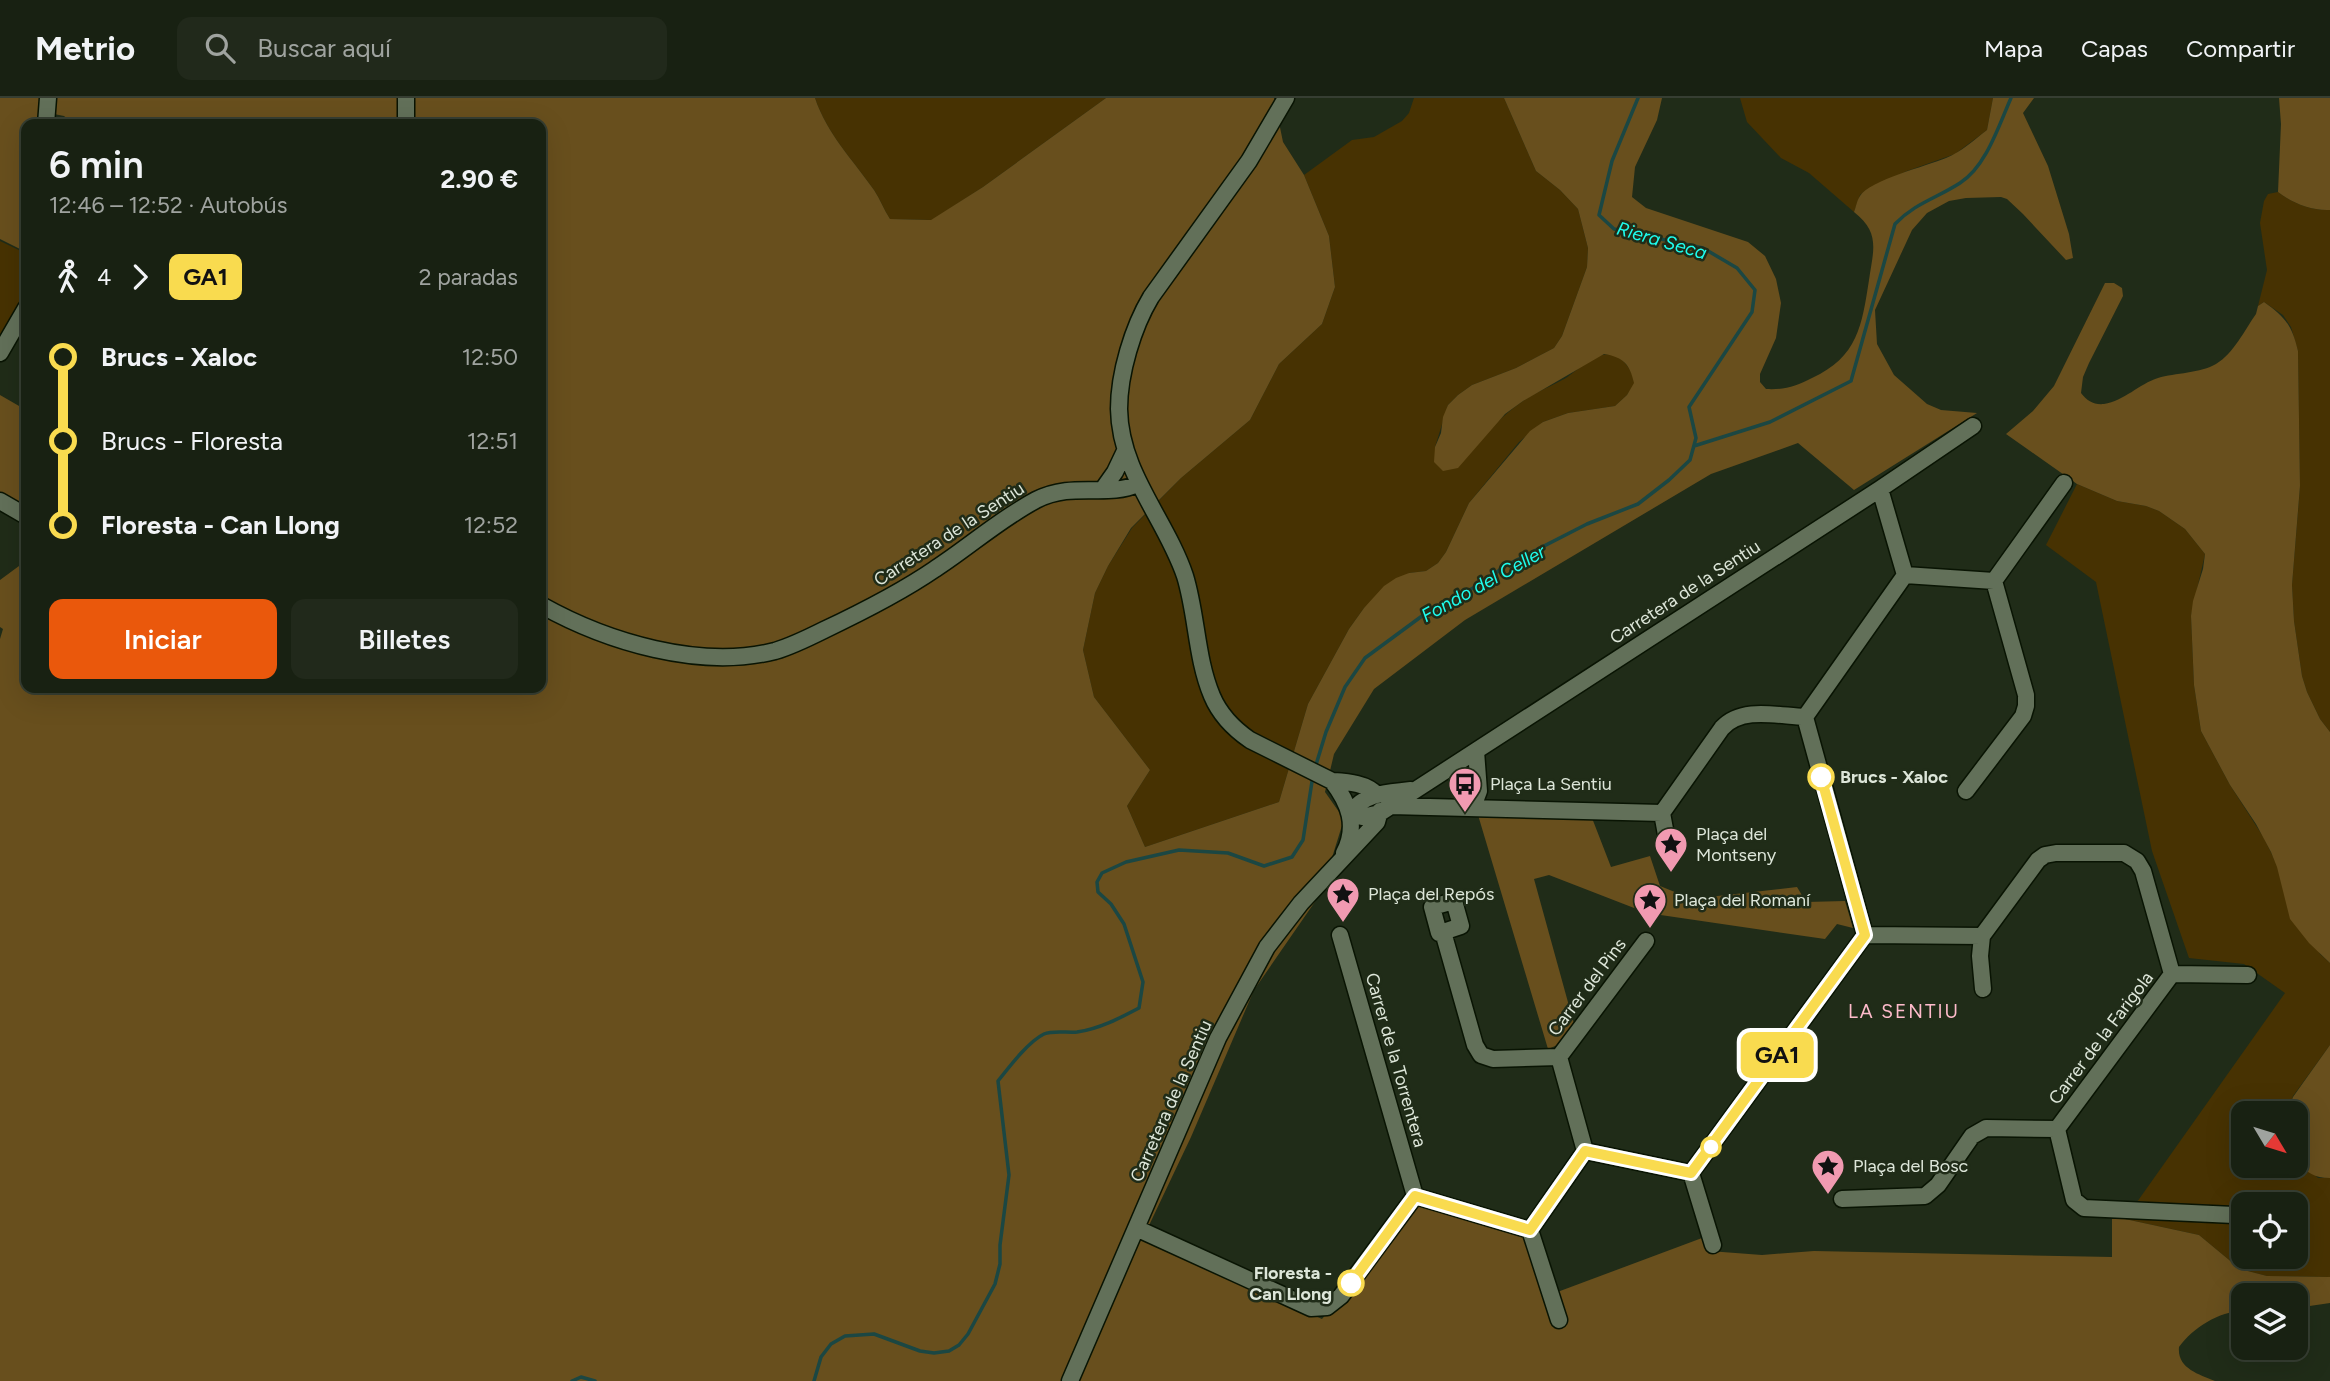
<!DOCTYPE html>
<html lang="es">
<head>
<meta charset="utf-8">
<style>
	:root { --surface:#182112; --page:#21291b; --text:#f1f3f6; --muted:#9fa39f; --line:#363e32; --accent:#ea580c }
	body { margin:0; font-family:Figtree,sans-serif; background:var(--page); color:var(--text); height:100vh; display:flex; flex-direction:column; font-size:26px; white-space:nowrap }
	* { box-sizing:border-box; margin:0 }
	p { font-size:23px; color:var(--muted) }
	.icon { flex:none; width:38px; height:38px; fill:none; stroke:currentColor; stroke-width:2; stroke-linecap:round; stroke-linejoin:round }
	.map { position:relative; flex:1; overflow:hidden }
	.drawer { position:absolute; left:21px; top:21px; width:525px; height:574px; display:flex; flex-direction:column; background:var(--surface); border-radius:14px; box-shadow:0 7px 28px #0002,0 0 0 2px var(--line) }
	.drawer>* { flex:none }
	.badge { padding:0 14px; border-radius:10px; font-size:24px; line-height:46px }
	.needle { width:46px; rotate:128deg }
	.controls { position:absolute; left:2231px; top:1003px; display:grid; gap:14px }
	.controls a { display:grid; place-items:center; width:77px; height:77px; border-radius:14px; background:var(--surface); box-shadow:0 7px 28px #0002,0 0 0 2px var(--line); font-size:35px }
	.map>.badge { position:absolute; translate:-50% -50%; box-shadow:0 0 0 4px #fff }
	.legs { display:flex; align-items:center; gap:10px; height:77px; padding:0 28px; font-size:23px }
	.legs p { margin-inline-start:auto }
	.summary { display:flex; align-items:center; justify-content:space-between; height:119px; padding:0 28px }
	h1 { font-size:38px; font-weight:600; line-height:52px }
	.primary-button { display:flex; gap:14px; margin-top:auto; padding:14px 28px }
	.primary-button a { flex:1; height:80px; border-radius:14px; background:var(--accent); color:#fff; font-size:28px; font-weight:600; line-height:80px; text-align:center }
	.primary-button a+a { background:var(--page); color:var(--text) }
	ul { padding:0 28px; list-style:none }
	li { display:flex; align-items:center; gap:24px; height:84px; font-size:26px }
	li i { display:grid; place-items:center; width:10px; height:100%; margin:0 9px; background:currentColor }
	li i::after { content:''; width:18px; height:18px; margin:-9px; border:5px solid; border-radius:50%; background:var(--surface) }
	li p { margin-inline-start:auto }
	li:first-child i { background:linear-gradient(#0000 50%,currentColor 0) }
	li:last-child i { background:linear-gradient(currentColor 50%,#0000 0) }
	header { display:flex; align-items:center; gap:42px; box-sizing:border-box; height:98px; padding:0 35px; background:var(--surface); border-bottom:2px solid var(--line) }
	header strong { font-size:33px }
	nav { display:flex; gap:38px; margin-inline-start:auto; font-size:24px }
	.search { width:490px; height:63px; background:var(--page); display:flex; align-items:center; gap:18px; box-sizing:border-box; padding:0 24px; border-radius:14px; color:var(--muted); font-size:26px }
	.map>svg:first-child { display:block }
	.green { fill:#473202; fill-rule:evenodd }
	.forest { fill:#684f1d }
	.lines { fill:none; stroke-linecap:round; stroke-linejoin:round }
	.stream { stroke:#1b4743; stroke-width:3.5 }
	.minor-casing { stroke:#091403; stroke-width:19 }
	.minor { stroke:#627059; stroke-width:16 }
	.line-1-casing { stroke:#fff; stroke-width:16 }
	.line-1 { stroke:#f9db4f; stroke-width:10 }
	.stop-1-dot { fill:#fff; stroke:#f9db4f; stroke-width:3.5 }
	.labels { text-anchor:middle; stroke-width:5; stroke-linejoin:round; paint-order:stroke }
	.street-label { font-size:18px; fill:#dde6d9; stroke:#202c18 }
	.stop-label { font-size:18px; font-weight:bold; fill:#dde6d9; stroke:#202c18; text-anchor:start }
	.poi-label { font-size:18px; fill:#dde6d9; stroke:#202c18; text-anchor:start }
	.water-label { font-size:19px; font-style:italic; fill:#1efdee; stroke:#202c18 }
	.neighbourhood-label { font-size:19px; letter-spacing:2px; fill:#febbcb; stroke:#202c18 }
</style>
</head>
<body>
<header>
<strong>Metrio</strong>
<div class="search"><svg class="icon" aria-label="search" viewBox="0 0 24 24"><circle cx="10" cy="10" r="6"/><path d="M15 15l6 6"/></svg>Buscar aquí</div>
<nav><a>Mapa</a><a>Capas</a><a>Compartir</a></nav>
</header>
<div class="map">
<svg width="2330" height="1283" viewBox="0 0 2330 1283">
	<rect width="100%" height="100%" fill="#202c18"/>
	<path class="green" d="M815,0H1106L983,89L932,122L890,121C884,112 880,101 874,92C853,62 827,36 815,0Z
		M1414,0H1504L1536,73L1560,92L1578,111L1588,150L1587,169L1562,238L1554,250L1516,270L1472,287L1458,297L1448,307L1435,349L1466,360C1482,339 1501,318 1523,303C1536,294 1552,288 1566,280C1581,270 1603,245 1622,262C1630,270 1632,274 1635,285L1627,297L1615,308L1568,315L1543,324L1519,344L1469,405L1446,454L1438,465L1426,473L1409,475L1364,510L1349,531L1308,606L1279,704L1145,749L1127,708L1150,672L1094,599L1083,552L1095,495L1108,468L1132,430L1181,380L1250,322L1279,266L1322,226L1335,189L1329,138L1304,77L1352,42L1374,39L1402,23L1409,15Z
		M1740,0H1993L1987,32L1955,56L1907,73L1866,92L1860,97L1854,114L1809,75L1781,60L1747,24Z
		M2278,94C2292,105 2311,113 2330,112V634L2320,621L2307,594L2302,578L2294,523L2292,487L2300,389L2298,253L2291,229L2283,217L2264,204L2258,208L2267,172L2260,125L2264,103L2268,96Z
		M0,143L25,155L22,206L0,237Z
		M2077,386L2117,403L2146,408L2159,413L2185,431L2205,456L2191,518L2194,587L2201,633L2230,687L2264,740L2320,856L2330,865V947L2293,998L2287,1015H2244V1068H2296V1055L2297,1060L2318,1080H2330V1179L2267,1178L2240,1171L2199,1137L2125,1121L2285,895L2244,866L2189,860L2152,753L2096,484L2046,447ZM2244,1106H2296V1158H2244Z"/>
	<path class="forest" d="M0,0H815C827,36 853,62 874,92C880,101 884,112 890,121L931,122L983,89L1106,0H1274L1283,44L1304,77L1329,138L1335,189L1322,226L1279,266L1250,322L1181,380L1131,430L1108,468L1095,495L1083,552L1094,599L1150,672L1127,708L1145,749L1279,704L1308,606L1349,531L1364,510L1384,488L1396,480L1409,475L1426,473L1438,465L1446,454L1469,405L1530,333L1543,324L1568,315L1615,308L1627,297L1634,285C1630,266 1623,259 1604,256L1523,303L1505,316L1458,370L1443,373L1434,364L1435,349L1441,335L1443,319L1448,307L1458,297L1472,287L1516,270L1554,250L1562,238L1587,169L1588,150L1578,111L1560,92L1536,73L1504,0H1662L1657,22L1635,69L1632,99L1646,110L1748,144L1765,158L1776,181L1781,205L1776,240L1760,276V284L1766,291C1785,292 1796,288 1812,280C1858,259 1862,227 1869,182C1873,153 1881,135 1854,114C1856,109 1857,102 1860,98C1870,82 1927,68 1946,60C1961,54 1974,42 1987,32L1993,0H2034L2023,15L2048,68L2069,136L2073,160L2066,162L2023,116L2007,101L2001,99L1966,100L1949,103L1927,115L1912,132L1875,212L1877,246L1894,277L1927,306L1941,312L1977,315L1854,392L1798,345L1711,376L1465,522L1374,591L1334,656L1325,694L1344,721L1321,795L1254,892L1191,1039L1143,1140L1322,1221L1421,1105L1522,1134L1544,1199L1702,1140L1709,1153L1762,1157L1814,1153L2112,1159V1121H2125L2199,1137L2240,1171L2267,1178L2330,1179V1205L2296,1210V1197H2244L2243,1213C2219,1213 2193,1230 2179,1249C2177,1270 2198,1276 2215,1283H0V541L3,531L0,529V482L19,468L26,456V590H541V26H74L64,18L54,16L51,26H26V154L0,141Z
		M2279,0H2330V112C2311,113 2292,105 2278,94L2281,26Z
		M2105,185H2114L2122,190L2123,198L2089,265L2083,279L2081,295C2087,303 2094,307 2104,306C2124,303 2139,286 2158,280C2175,275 2201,275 2216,266C2234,255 2244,233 2256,216L2258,208L2264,204C2285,219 2292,227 2298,253L2300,388L2292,487L2294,523L2302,578L2307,594L2320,621L2330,634V865L2309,845L2290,821L2277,769L2271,754L2256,726L2230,687L2201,633L2194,587L2191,518L2193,503L2203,471L2205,456L2185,431L2159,413L2146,408L2117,403L2077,386L2006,336L2033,313L2054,288Z
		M0,297L26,312V412L0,397Z
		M1478,717L1592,720L1611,769L1650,758L1660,788L1687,799L1700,800L1797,789L1806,804L1845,803L1853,830L1837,826L1825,841L1647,815L1549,777L1534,781L1574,926L1560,946L1548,951Z
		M2330,947V1080C2291,1080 2296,1043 2296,1015H2287L2293,999Z"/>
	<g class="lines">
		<path class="stream" d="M1694,348L1770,324L1851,283L1895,126C1915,105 1937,100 1960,85C1986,69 1999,27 2011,0
			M1315,670L1326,634L1345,589L1365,560L1422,518L1484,484L1505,468L1587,426L1638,406L1669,382L1690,362L1696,340L1689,309L1752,214L1755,192L1737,170L1703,150L1614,131L1599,117L1612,63L1638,0
			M572,1283L581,1279L595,1283
			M814,1283L821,1259L831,1246L845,1238L874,1236L920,1253L934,1255L949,1253L959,1247L968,1236L995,1186L1000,1166V1147L1009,1077L998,983C1009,969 1029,943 1044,936C1053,932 1068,935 1077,934C1099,931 1120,920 1139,910L1143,884L1124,826L1111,806L1098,794L1097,784L1102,775L1126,764L1179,752L1228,755L1264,768L1292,759L1303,742L1313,677"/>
		<defs>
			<path id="minor" d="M406,0V26
				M1286,0L1249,63L1151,199C1133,229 1119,275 1119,311C1120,375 1166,421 1185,478C1197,517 1196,560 1212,598C1220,617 1234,631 1250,642L1332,683C1347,684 1367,685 1377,697
				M46,26L48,0
				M0,255L26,210
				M1103,391L1115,374L1125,353
				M0,403L26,418
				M1905,477L1994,483
				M541,507C607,544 700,572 775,553C792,548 808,540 824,532C862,514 900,495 935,471C969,449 1000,421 1036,402C1074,383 1106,400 1138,386
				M1805,619L1905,477L1880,391
				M1332,683C1349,705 1358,728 1344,755
				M1966,693L2023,618L2026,608V597L1994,483L2064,385
				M1391,708L1662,715L1722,630C1742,608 1778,618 1805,619
				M1473,709L1479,693L1476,653
				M1351,714L1362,719L1380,715L1880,391L1973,328
				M1351,714C1366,694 1388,695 1411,692
				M1662,715L1669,753
				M1443,834L1461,828L1454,803L1432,809L1439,835L1443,834L1475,947L1481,957L1493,961L1559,959
				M1340,837L1415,1098
				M1865,837L1982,838L2038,762L2045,757L2056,755H2124L2137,763L2143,773L2172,876
				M1982,838L1980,858L1983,891
				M2172,876L2248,877
				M1559,959L1646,843
				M1559,959L1585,1053
				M2057,1031L2074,1102L2084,1110L2234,1117
				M2057,1031L2172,876
				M1691,1075L1865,837L1805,619
				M1691,1075L1713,1147
				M1842,1101L1925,1098L1938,1087L1972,1038L1986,1030L2057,1031
				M1136,1130L1311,1210L1327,1209L1341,1198L1415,1098L1530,1132L1585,1053L1691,1075
				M1530,1132L1559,1222
				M1070,1283L1218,940L1267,849L1301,805L1377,724L1380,713"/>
		</defs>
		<use href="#minor" class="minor-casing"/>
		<use href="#minor" class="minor"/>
	</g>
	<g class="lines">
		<defs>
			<path id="line-1" d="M1351,1185L1415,1098L1530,1132L1585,1053L1691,1075L1865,837L1821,679"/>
		</defs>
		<use href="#line-1" class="line-1-casing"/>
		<use href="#line-1" class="line-1"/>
	</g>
	<defs>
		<symbol id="bus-pin" viewBox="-11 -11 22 30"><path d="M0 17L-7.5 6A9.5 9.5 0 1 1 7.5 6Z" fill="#f19ab1" stroke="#202c18"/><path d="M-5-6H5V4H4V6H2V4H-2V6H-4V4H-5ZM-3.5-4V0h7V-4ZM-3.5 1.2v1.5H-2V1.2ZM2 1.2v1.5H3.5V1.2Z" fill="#111"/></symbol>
		<symbol id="sight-pin" viewBox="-11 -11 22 30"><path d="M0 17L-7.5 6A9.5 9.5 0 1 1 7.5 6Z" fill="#f19ab1" stroke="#202c18"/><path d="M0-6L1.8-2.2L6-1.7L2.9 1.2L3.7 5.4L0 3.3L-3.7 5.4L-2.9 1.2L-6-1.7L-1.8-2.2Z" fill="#111"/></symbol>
	</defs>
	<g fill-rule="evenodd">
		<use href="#bus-pin" x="1446" y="667" width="38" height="52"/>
		<use href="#sight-pin" x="1652" y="727" width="38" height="52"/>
		<use href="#sight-pin" x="1324" y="777" width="38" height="52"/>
		<use href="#sight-pin" x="1631" y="783" width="38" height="52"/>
		<use href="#sight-pin" x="1809" y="1049" width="38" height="52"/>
	</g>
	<g class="stop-1-dot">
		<circle cx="1821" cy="679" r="12"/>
		<circle cx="1711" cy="1049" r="9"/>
		<circle cx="1351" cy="1185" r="12"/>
	</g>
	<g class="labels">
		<g class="street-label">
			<text transform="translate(949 436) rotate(-33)" y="6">Carretera de la Sentiu</text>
			<text transform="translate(1685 494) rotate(-33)" y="6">Carretera de la Sentiu</text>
			<text transform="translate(1587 889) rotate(-53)" y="6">Carrer del Pins</text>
			<text transform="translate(2101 940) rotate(-53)" y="6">Carrer de la Farigola</text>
			<text transform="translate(1396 962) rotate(74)" y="6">Carrer de la Torrentera</text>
			<text transform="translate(1171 1003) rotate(-66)" y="6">Carretera de la Sentiu</text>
		</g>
		<g class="stop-label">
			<text x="1840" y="685">Brucs - Xaloc</text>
			<text x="1332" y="1181" text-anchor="end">Floresta -<tspan x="1332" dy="21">Can Llong</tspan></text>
		</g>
		<g class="poi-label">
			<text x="1490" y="692">Plaça La Sentiu</text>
			<text x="1696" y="742">Plaça del<tspan x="1696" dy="21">Montseny</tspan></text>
			<text x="1368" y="802">Plaça del Repós</text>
			<text x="1674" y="808">Plaça del Romaní</text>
			<text x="1853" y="1074">Plaça del Bosc</text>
		</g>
		<g class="water-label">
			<text transform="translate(1662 142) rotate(16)" y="7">Riera Seca</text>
			<text transform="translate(1483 485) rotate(-29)" y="7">Fondo del Celler</text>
		</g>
		<g class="neighbourhood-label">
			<text x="1904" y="920">LA SENTIU</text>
		</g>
	</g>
</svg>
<div class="controls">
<a><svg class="needle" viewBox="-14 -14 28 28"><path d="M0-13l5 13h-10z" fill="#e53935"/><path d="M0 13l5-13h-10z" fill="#9fa39f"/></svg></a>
<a><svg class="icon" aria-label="locate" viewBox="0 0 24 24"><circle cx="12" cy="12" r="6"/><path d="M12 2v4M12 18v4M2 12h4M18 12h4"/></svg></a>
<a><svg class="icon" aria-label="layers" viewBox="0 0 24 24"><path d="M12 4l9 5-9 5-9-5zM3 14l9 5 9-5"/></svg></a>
</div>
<b class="badge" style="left:1777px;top:957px;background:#f9db4f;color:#111">GA1</b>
<section class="drawer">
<div class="summary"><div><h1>6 min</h1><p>12:46 – 12:52 · Autobús</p></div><b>2.90 €</b></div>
<div class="legs"><svg class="icon" aria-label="walk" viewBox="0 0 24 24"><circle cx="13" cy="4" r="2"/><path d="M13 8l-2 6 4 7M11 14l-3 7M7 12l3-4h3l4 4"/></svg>4<svg class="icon" aria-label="forward" viewBox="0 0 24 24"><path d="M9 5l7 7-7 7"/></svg><b class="badge" style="background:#f9db4f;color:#111">GA1</b><p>2 paradas</p></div>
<ul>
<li><i style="color:#f9db4f"></i><b>Brucs - Xaloc</b><p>12:50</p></li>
<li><i style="color:#f9db4f"></i><span>Brucs - Floresta</span><p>12:51</p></li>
<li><i style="color:#f9db4f"></i><b>Floresta - Can Llong</b><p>12:52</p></li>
</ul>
<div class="primary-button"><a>Iniciar</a><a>Billetes</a></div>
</section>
</div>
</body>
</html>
